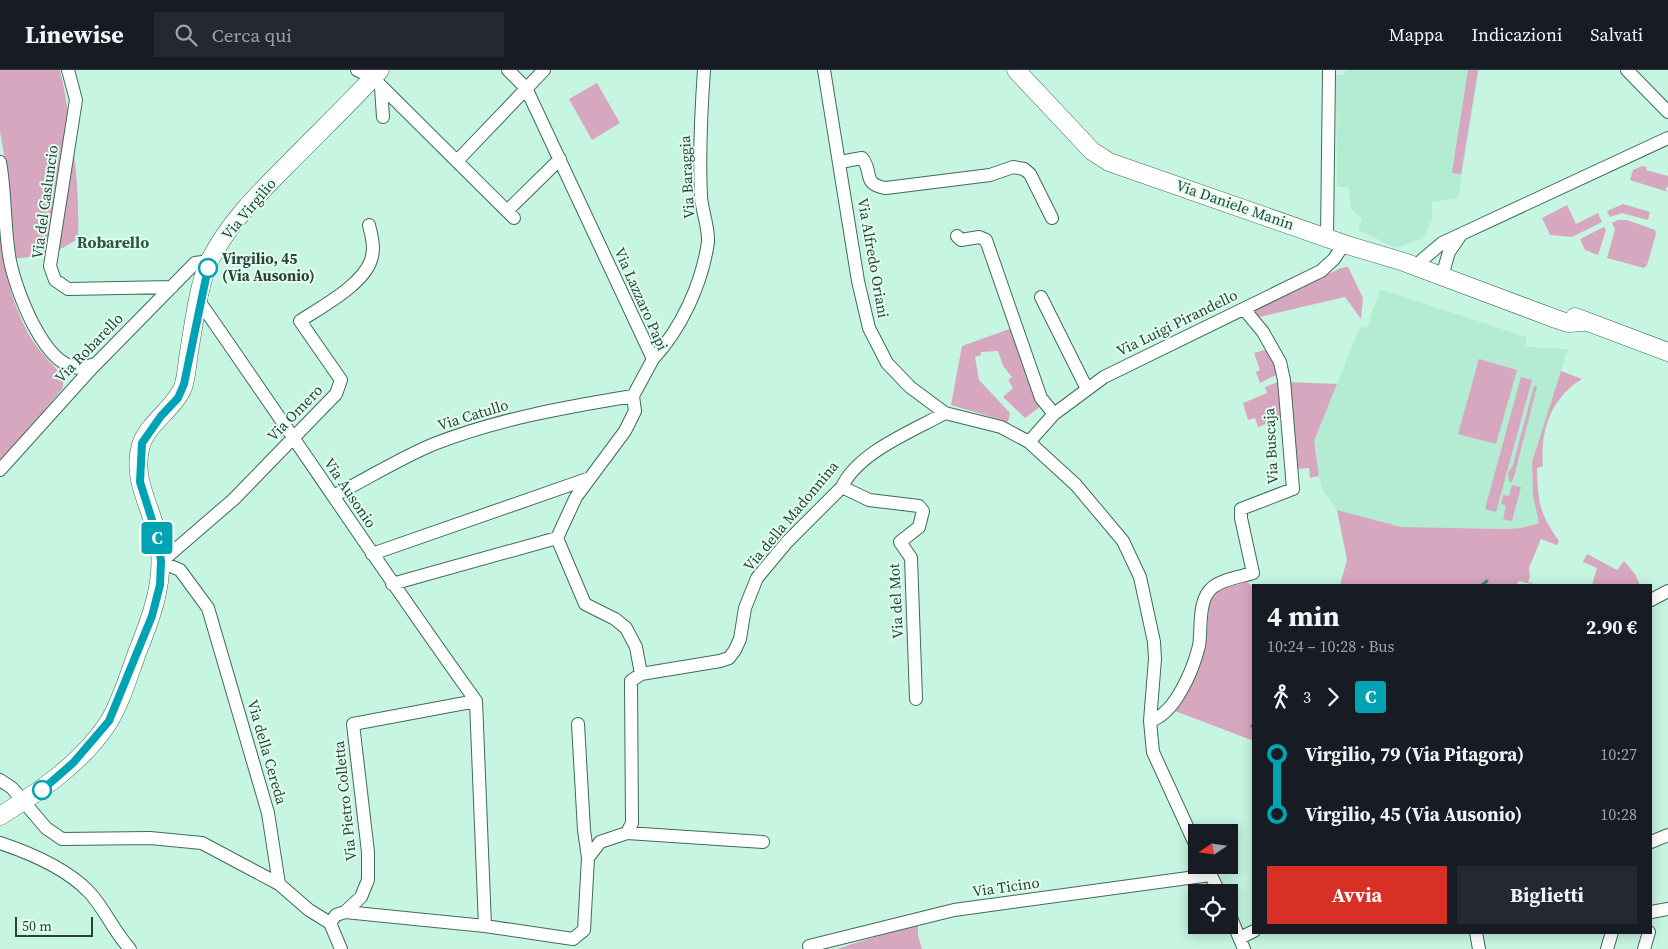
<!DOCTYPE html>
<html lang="it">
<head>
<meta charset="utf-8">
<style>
	:root { --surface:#171b24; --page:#242831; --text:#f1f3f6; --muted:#9ea1a6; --line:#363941; --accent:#d93025 }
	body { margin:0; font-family:"Source Serif 4",serif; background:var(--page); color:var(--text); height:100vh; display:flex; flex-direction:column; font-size:19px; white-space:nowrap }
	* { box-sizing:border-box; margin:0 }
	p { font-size:16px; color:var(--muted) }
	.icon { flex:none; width:28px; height:28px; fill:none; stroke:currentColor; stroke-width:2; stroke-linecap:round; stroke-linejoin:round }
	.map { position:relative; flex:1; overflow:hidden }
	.details { position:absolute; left:1252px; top:514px; width:400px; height:350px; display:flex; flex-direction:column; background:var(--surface); border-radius:0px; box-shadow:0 2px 12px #0003 }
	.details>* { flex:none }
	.badge { padding:0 10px; border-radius:4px; font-size:18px; line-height:32px }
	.needle { width:32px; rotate:257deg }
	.buttons { position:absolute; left:1188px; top:754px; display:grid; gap:10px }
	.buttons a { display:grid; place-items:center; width:50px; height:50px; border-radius:0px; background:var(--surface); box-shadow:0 2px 12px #0003; font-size:25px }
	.scale { position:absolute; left:15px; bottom:12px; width:78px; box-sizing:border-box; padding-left:5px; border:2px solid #2e4139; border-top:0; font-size:14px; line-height:18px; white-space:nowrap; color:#2e4139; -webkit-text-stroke:4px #e2fef1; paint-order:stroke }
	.map>.badge { position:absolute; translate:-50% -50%; box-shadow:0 0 0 2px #fff }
	.legs { display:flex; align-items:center; gap:8px; height:55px; padding:0 15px; font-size:16px }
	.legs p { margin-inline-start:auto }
	.head { display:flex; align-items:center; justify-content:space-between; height:85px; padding:0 15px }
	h1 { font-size:28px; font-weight:700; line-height:38px }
	.button { display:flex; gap:10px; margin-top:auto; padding:10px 15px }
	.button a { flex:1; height:58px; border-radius:0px; background:var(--accent); color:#fff; font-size:20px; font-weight:700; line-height:58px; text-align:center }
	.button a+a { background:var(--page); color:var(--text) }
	ul { padding:0 15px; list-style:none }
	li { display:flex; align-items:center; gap:18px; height:60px; font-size:19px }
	li i { display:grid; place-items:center; width:8px; height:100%; margin:0 6px; background:currentColor }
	li i::after { content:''; width:12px; height:12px; margin:-6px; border:4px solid; border-radius:50%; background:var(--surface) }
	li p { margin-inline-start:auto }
	li:first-child i { background:linear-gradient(#0000 50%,currentColor 0) }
	li:last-child i { background:linear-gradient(currentColor 50%,#0000 0) }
	header { display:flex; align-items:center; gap:30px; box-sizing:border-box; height:70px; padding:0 25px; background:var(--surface); border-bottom:1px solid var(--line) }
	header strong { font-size:24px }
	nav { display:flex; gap:28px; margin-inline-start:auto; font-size:18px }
	.search { width:350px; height:45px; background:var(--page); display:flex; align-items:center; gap:12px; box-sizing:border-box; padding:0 18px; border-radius:0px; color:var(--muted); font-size:19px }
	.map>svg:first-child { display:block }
	.built { fill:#b3ebd3 }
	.green { fill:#d7a6bf }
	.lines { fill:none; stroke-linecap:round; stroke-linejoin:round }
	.stream { stroke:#358098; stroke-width:3 }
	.minor-casing { stroke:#406b5a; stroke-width:14 }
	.secondary-casing { stroke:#406b5a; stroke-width:19 }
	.minor { stroke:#fff; stroke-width:12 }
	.secondary { stroke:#fff; stroke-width:18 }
	.line-1-casing { stroke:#fff; stroke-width:11 }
	.line-1 { stroke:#00a3b4; stroke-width:8 }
	.stop-1-dot { fill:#fff; stroke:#00a3b4; stroke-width:2.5 }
	.labels { text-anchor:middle; stroke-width:4; stroke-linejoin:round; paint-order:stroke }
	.street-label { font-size:15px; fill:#2e4139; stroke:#e2fef1 }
	.stop-label { font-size:15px; font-weight:bold; fill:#2e4139; stroke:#e2fef1; text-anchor:start }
	.neighbourhood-label { font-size:16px; font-weight:bold; fill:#2d5848; stroke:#e2fef1 }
</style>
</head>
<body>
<header>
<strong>Linewise</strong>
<div class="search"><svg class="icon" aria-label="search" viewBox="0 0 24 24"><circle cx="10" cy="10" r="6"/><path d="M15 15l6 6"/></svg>Cerca qui</div>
<nav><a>Mappa</a><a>Indicazioni</a><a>Salvati</a></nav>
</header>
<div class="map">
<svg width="1668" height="879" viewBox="0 0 1668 879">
	<rect width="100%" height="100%" fill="#c6f5e1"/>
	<path class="built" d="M1347,0H1479L1458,128L1432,132V150L1424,168L1396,178L1358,160L1362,149L1351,139L1349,117H1337L1336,5H1343Z
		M1380,219L1526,267L1527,277L1568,279L1532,392L1533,426L1539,453L1521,458L1506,459L1401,457L1337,440L1321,417L1314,371L1360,257L1367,258Z"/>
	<path class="green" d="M0,0H60C72,55 80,113 78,169L52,184L13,189L8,109L0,61Z
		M1468,0H1478L1461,104L1452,103Z
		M597,13L620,53L592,70L569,29Z
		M1642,96L1647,97L1646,100L1668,106V116L1665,119L1668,122L1630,110L1633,100Z
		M1623,134L1650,142L1648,150L1622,143L1610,147L1607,141Z
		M1567,135L1576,154L1598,143L1602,152L1572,167L1550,165L1542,148Z
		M1618,150H1627L1655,160L1656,164L1647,195L1644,198L1607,188L1615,159L1612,153Z
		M1604,157L1606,160L1598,185L1585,180L1580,169Z
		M0,161C2,192 11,229 25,257C33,275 49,291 63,306V318L0,395Z
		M1348,197L1363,228L1361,249L1345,227L1255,248L1251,241L1341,198Z
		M1015,257L1041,336L1025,348L1003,327L1013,318L1008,310L1012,307L1003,296L998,281L981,282V285L975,287L979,310L1010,343L1008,352L951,335L962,276Z
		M1271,278L1278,304L1260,313L1256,302L1260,300L1254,283Z
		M1479,289L1517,300L1496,374L1458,364Z
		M1561,301L1582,309C1551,328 1540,360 1543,396L1537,398C1538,432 1539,443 1559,471L1557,475L1541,469L1529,498L1530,507L1528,512L1535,515L1519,511L1516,515H1340L1347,490L1337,440L1401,457L1506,459L1521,458L1539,453L1533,426L1532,392Z
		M1521,307L1532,310L1496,442L1485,439Z
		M1278,312L1281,313L1285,347L1258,357L1255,348L1248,350L1243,333L1267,323L1265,317Z
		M1286,312L1337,314L1314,371L1319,406L1310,408L1309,398L1296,399Z
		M1534,316H1537L1515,403L1512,412L1509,411L1508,403L1513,395Z
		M1512,415L1521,417L1512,451L1503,449L1506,436L1501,434L1503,425L1509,426Z
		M1587,484L1617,500L1624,491L1635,504L1640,515H1592L1597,498L1583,492Z
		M1247,512L1254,517V671L1175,641C1188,623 1200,599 1205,577C1209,561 1206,542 1212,527L1220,519Z
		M918,853V866L922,879H837Z"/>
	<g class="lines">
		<path class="stream" d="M1482,515L1487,511
			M1252,656H1254"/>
		<defs>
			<path id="minor" d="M68,0L76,30L50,196L55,210L68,219L172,217
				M357,0L373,8L514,148
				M508,0L526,18L653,289L633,326L635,341L625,361L576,427L557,468L585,534L615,549L626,558L636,577L641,604
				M824,0L858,211L869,258L887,293L910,317L945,343L1001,357L1029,372L1076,415L1123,471L1140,507L1154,572L1155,589L1150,651L1153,682L1196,776
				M1627,0L1668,42
				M381,17L383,47
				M457,91L544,0
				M0,92C6,125 4,159 10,191C16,220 44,298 80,298C85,298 91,295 95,294
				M840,92L862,88C874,102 861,114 886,118L990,105L1013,97L1024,99L1030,104L1052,148
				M507,141L560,89
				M957,166L961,170L979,167L986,170L1041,328L1054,344
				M1327,167L1329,0
				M1418,198L1422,190L1442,173L1668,68
				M1442,206L1449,182L1460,166
				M1041,227L1087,319
				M199,231C292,364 381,499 476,631
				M653,289C681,259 702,214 708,172C709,158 702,141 701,127C699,84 701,42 704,0
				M1029,372L1054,344L1104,307L1321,201L1334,189L1344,174
				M0,400L91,299L195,193L210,191
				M842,417L869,430L919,436L923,441L919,457L900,472L911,488L916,629
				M333,426C367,409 400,388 434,374C498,349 566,337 633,326
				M372,484L590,408
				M392,514L557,468
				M1651,530L1668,521
				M476,631L485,856
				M1150,651C1175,644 1193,600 1199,576C1202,559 1197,529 1213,517C1223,509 1240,507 1253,503L1241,448V439L1293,419L1284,310L1280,292L1263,262L1244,239
				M578,654L584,760L588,788
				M0,710L12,718L46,758L62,769L150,768L202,773L279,814
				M627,763L763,772
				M1651,772L1668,765
				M0,773C30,783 66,798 89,822C105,839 114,862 130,879
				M1206,795L1219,822
				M345,842L485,856L573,869L584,860L588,788L600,772L627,763L632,753L631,611L641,604L720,591L729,588L735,580L740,569L745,538L757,508L787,472L842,417C858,382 913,361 945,343
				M1651,842L1668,839
				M1229,843L1244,879
				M330,853L336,845L345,842L361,827L368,810V782L353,654L476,631
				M1476,862L1479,879
				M1240,868L1254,861
				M809,876L954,840L1210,805
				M341,879L330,853L309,840L279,814L268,743L208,538L180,500L161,492L234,429L336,324L341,310L300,251C321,237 363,215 371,190C375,179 372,167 369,155
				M1607,879L1612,862
				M1644,879L1649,862"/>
			<path id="secondary" d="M1016,0L1092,81L1109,92L1344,174L1404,192L1556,249L1568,253L1586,252
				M1575,247L1668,282
				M0,746C40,721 82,693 108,653C122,631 129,603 139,578C152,545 163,515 160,479C156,443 130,412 141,375C148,353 175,338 183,317C187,306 187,293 189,282C194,254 198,215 210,190C228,154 258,124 286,96C317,64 350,33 380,0"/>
		</defs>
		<use href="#minor" class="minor-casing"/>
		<use href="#secondary" class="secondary-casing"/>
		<use href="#minor" class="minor"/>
		<use href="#secondary" class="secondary"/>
	</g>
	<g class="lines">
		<defs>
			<path id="line-1" d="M42,720L73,693L109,651L152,546L160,515L161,492L159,472L140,412L142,373L161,346L178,328L184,314L208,198"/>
		</defs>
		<use href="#line-1" class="line-1-casing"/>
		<use href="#line-1" class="line-1"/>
	</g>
	<g class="stop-1-dot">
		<circle cx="208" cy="198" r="9"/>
		<circle cx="42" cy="720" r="9"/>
	</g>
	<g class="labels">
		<g class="street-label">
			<text transform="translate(687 107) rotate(-93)" y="5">Via Baraggia</text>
			<text transform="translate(45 132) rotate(-82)" y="5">Via del Casluncio</text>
			<text transform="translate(1235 135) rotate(19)" y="5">Via Daniele Manin</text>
			<text transform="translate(249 139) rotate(-50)" y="5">Via Virgilio</text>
			<text transform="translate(873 188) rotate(80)" y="5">Via Alfredo Oriani</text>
			<text transform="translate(641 229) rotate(66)" y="5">Via Lazzaro Papi</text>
			<text transform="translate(1177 253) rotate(-26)" y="5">Via Luigi Pirandello</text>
			<text transform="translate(89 278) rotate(-46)" y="5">Via Robarello</text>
			<text transform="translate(295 343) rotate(-46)" y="5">Via Omero</text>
			<text transform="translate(473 345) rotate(-17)" y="5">Via Catullo</text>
			<text transform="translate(1271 376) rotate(-93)" y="5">Via Buscaja</text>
			<text transform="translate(350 423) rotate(56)" y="5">Via Ausonio</text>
			<text transform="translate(791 446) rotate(-50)" y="5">Via della Madonnina</text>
			<text transform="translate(896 531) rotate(-93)" y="5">Via del Mot</text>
			<text transform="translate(267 682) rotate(74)" y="5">Via della Cereda</text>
			<text transform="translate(345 731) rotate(-96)" y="5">Via Pietro Colletta</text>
			<text transform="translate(1006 817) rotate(-8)" y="5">Via Ticino</text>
		</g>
		<g class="stop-label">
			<text x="222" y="194">Virgilio, 45<tspan x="222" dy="17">(Via Ausonio)</tspan></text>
		</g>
		<g class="neighbourhood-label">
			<text x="113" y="178">Robarello</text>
		</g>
	</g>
</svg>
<div class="buttons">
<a><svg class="needle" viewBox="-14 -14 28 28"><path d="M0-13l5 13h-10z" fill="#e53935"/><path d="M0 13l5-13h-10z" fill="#9ea1a6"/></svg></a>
<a><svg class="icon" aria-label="locate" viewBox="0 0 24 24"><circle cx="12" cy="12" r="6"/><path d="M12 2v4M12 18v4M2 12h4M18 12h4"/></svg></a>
</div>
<div class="scale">50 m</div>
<b class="badge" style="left:157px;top:468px;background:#00a3b4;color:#fff">C</b>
<section class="details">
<div class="head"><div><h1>4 min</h1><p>10:24 – 10:28 · Bus</p></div><b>2.90 €</b></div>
<div class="legs"><svg class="icon" aria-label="walk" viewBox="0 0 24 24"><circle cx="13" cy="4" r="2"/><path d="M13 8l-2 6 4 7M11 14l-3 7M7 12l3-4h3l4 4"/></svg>3<svg class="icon" aria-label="forward" viewBox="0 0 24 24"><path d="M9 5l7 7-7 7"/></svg><b class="badge" style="background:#00a3b4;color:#fff">C</b></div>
<ul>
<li><i style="color:#00a3b4"></i><b>Virgilio, 79 (Via Pitagora)</b><p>10:27</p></li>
<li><i style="color:#00a3b4"></i><b>Virgilio, 45 (Via Ausonio)</b><p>10:28</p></li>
</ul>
<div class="button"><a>Avvia</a><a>Biglietti</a></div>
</section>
</div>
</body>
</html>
